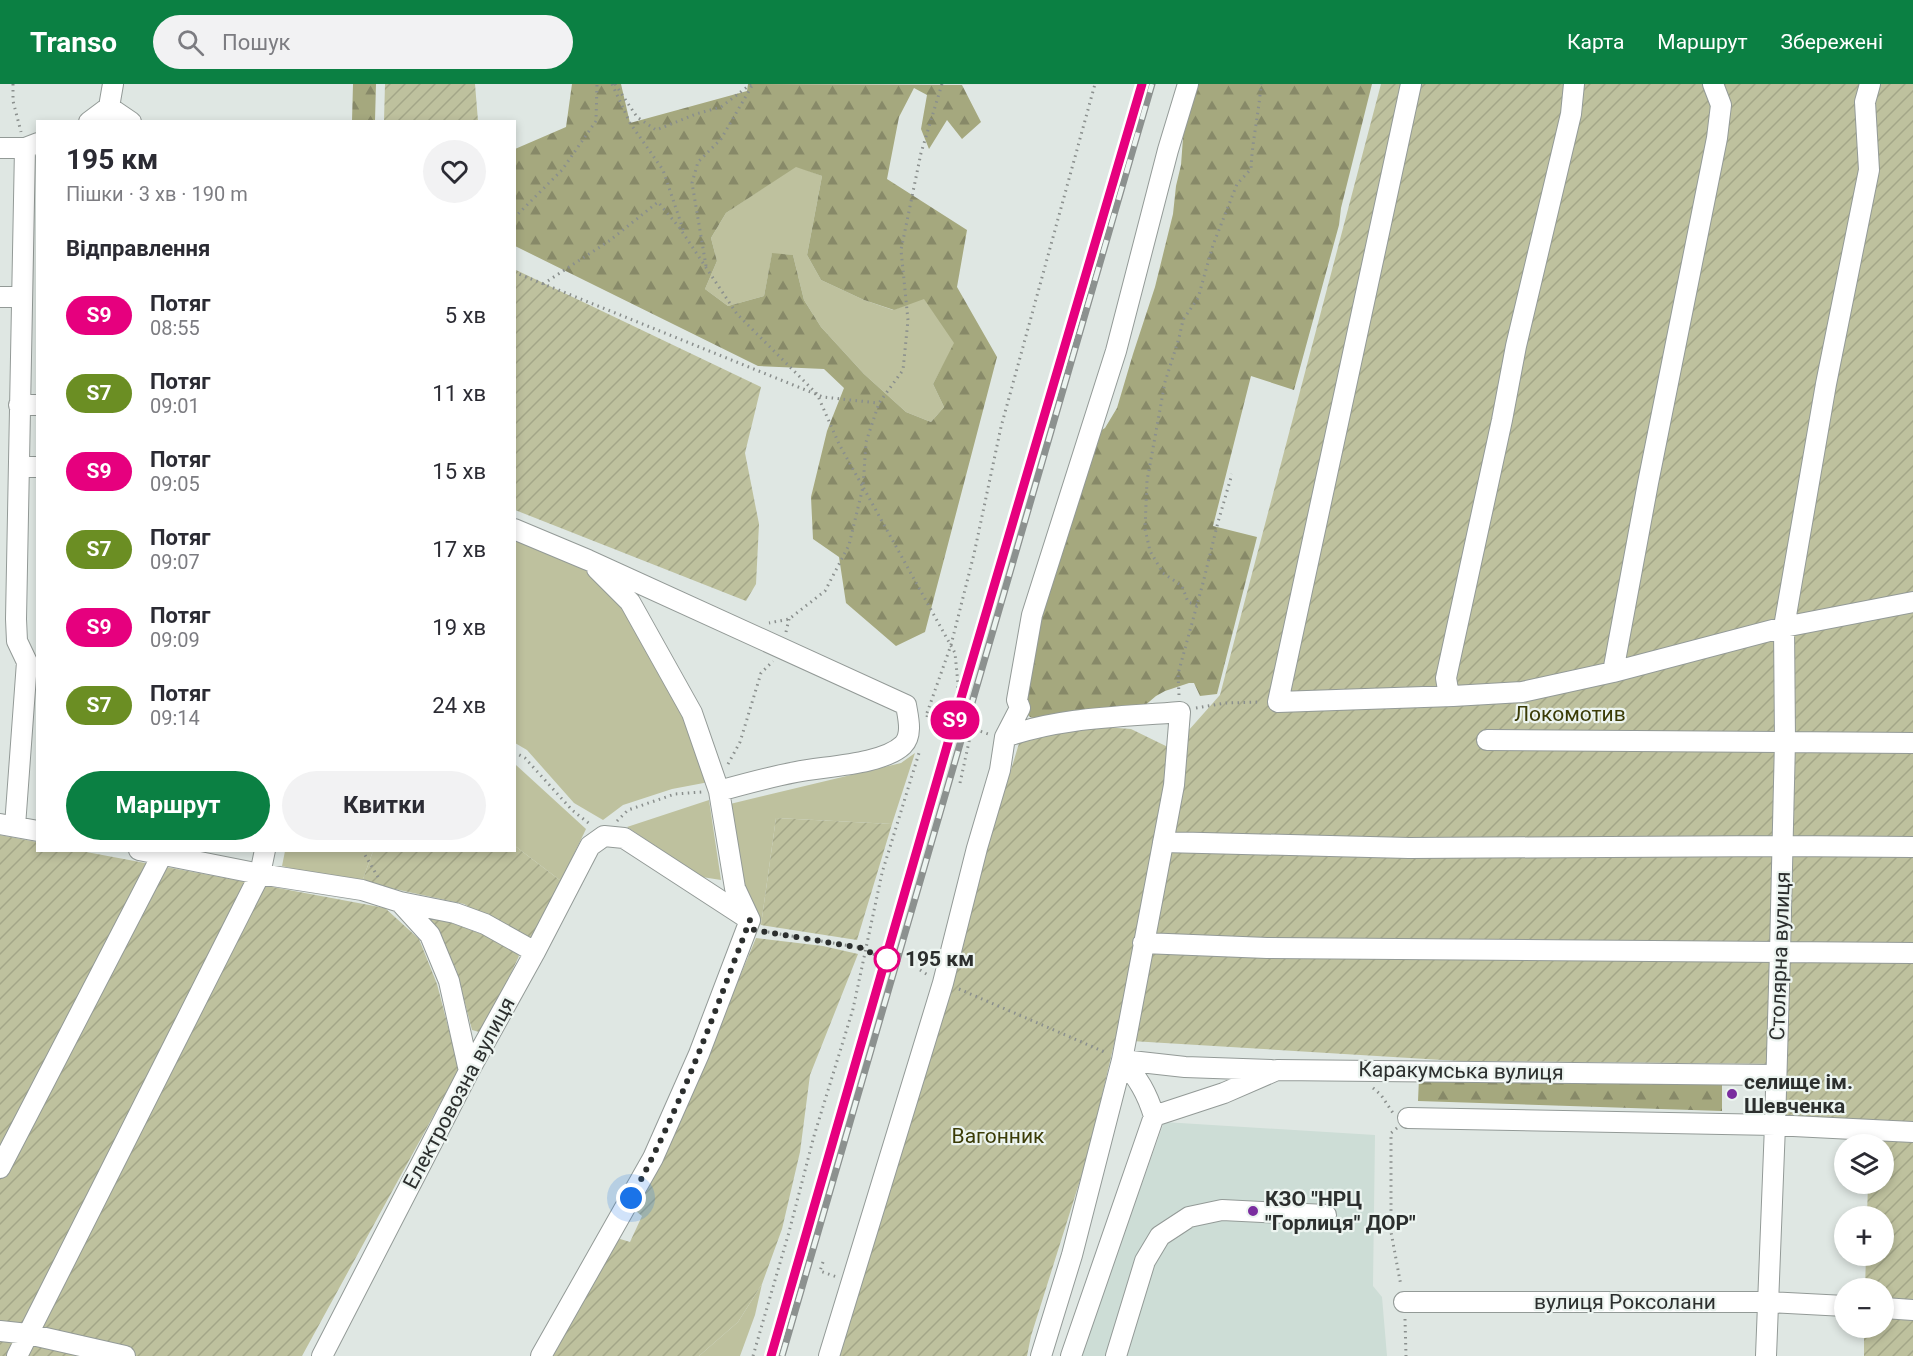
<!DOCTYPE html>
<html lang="uk">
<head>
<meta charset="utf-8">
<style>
	:root { --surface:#fff; --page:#f2f2f3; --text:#2b2b33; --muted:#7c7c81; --accent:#0b8043 }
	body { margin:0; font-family:Roboto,sans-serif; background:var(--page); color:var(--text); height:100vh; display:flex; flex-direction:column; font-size:22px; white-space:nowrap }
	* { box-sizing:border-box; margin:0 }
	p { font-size:20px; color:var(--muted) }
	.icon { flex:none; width:33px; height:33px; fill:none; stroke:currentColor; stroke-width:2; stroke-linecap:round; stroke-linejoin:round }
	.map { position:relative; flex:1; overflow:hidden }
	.side { position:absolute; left:36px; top:36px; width:480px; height:732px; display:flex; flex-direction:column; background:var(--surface); border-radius:0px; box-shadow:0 3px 9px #0003 }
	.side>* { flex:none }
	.badge { padding:0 12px; border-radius:20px; font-size:21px; line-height:39px }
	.buttons { position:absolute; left:1834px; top:1050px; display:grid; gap:12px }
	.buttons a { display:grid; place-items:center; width:60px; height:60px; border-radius:50%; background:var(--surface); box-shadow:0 3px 9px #0003; font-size:30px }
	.you { position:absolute; width:30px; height:30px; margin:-15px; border:4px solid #fff; border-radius:50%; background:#1a73e8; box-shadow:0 0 0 9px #1a73e833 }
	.map>.badge { position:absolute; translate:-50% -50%; box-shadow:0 0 0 3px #fff }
	h2 { padding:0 30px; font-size:22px; line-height:54px }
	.round { display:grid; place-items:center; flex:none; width:63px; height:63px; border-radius:32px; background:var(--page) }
	.summary { display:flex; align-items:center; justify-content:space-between; height:102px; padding:0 30px }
	h1 { font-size:28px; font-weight:700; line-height:45px }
	.primary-button { display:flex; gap:12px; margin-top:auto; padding:12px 30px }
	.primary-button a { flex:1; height:69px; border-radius:36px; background:var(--accent); color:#fff; font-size:24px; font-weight:700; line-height:69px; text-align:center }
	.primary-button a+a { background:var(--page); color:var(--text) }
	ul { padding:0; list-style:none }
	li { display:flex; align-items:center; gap:18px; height:78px; padding:0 30px }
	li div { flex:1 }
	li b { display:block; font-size:22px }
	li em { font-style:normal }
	li .badge { min-width:66px; font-weight:700; text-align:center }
	header { display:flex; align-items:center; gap:36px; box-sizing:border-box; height:84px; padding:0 30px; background:var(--accent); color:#fff }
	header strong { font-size:28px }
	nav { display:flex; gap:33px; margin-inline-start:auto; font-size:21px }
	.search { width:420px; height:54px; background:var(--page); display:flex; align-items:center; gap:15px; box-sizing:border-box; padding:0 21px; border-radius:33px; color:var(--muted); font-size:22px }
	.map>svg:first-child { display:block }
	.built { fill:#cdddd6 }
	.green { fill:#bec19e }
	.forest { fill:url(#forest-firs); fill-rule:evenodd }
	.garden { fill:url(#garden-furrows) }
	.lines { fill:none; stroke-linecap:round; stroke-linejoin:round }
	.minor-casing { stroke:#939a97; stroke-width:22 }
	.path { stroke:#8a8f8d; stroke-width:3; stroke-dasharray:1.5 4.5; stroke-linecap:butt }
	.minor { stroke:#fff; stroke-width:20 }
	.rail-casing { stroke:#8c918f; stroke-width:7 }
	.rail { stroke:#ecf4f0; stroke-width:4.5; stroke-dasharray:14; stroke-linecap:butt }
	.line-casing { stroke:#fff; stroke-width:14 }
	.line { stroke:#e6007e; stroke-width:9 }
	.walk { stroke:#2c2f2e; stroke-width:6; stroke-dasharray:0 10.8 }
	.stop-dot { fill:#fff; stroke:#e6007e; stroke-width:3 }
	.poi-dot { fill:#7a2d9f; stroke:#ecf4f0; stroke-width:2 }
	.labels { text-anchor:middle; stroke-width:4.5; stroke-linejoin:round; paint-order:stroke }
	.park-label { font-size:21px; fill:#3a3b06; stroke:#ecf4f0 }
	.street-label { font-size:21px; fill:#2c2f2e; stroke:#ecf4f0 }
	.stop-label { font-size:21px; font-weight:bold; fill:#2c2f2e; stroke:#ecf4f0; text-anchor:start }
	.poi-label { font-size:21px; font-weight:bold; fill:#2c2f2e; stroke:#ecf4f0; text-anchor:start }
</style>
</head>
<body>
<header>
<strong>Transo</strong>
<div class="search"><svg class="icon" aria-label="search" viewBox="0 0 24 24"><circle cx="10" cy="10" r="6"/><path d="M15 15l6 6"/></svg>Пошук</div>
<nav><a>Карта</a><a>Маршрут</a><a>Збережені</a></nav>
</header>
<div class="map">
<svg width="1913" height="1272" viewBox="0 0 1913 1272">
	<defs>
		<pattern id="forest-firs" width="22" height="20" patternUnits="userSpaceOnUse" patternTransform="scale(1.5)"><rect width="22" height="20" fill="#a5a87e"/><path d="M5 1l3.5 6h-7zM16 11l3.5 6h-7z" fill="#878968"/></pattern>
		<pattern id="garden-furrows" width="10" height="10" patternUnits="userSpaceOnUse" patternTransform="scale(1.5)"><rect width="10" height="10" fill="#bec19e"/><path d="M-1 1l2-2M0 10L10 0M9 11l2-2" fill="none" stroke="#a3a688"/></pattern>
	</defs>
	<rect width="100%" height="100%" fill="#dfe7e3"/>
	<path class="built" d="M1164,1038L1375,1051L1373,1202L1382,1213L1387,1272H1080Z"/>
	<path class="green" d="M796,82L822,92L807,171L821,196L864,216L893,226L924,214L955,259L933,300L944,323L931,338L906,328L864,290L821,243L804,216L793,171L772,170L764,212L728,222L705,205L717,177L711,154L726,129Z
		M515,455L584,484L622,522L687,634L709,698L672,705L623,721L603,736L574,719L527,666L515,659Z
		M915,669L892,740L776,734L761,841C735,806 734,762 730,720L901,679Z
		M516,681L586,745L561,797L515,762Z
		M709,716L721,796L702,793L627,743Z
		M285,767H373L362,798L331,794L282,782Z
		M762,1200L755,1231L740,1272H699L738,1238Z"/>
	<path class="forest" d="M353,0H376L375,37H352Z
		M572,0H621L630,39L747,7L748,0L962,1L981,38L962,55L947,36L929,65L921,45L927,11L914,4L899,33L887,95L967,146L957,203L997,273L925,548L896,562L846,519L839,473L813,455L811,413L827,347L844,304L824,285L758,282L515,162V65L566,43ZM796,83L822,92L807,171L821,196L864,216L894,226L924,215L954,259L933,300L944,323L931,338L906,328L864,290L821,243L804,216L793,171L772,169L764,212L728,222L705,205L717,177L711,154L726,129Z
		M1192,0H1372L1341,124L1339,141L1294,306L1251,292L1213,442L1257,453L1217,610L1200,612L1194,599H1189L1165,607L1156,612L1137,628L1039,636L1030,633L1024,627L1025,584L1088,354L1105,344L1117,324L1133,270L1155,203L1173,130L1176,102L1181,81L1183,54L1179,45Z
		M1419,994L1722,999V1027L1418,1017Z"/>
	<path class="garden" d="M385,0H475L478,37H384Z
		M1381,0H1913V1272H1864V1244H1884V1204H1865L1866,1172H1884V1132H1867L1868,1100H1884V1060H1869L1870,1039L1786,1032L1785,980L1459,977L1115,956L1088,1071L1031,1252L1027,1272H836L948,892L1021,653L1076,641L1131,645L1172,665L1220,611Z
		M514,185L761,303L745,369L759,440L756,500L746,517L515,426Z
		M776,734L892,740L857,856L761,841Z
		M0,751L37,758L38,766L81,767L385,824L419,855L437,900L459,985L302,1272H0Z
		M515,762L561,797L532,858L464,820L362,798L373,767L514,766Z
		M425,829L508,860L519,872L483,949L472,946L456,885Z
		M756,854L823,862L858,870L810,991L800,1068L782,1145L762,1200L738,1238L699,1272H553L617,1154L630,1158L642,1132L632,1124L709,966Z"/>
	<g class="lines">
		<defs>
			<path id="minor" d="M1411,0L1278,618L1453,612L1522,608L1613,588L1784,543L1913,518
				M109,23L113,0
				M89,38L109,23L131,38
				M0,64H25L38,59
				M0,213H22
				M19,321H38
				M19,383H38
				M514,445L588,476L906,621C908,633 913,651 903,661C882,681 824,682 796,688C770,693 744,700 719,707
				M597,485L630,518L692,629L719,707L735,804L750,836
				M1613,588L1648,399L1717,54L1721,21L1713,0
				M1453,612L1448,606L1446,594L1502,336L1516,262L1571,30L1574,0
				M1005,653C1061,633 1121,633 1180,628L1174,701L1122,976C1138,994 1147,1009 1154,1032L1071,1272
				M1487,656L1913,659
				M0,740L38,747
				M15,742L27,578L17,557L16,535L25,64
				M1163,758L1409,764L1783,762L1913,763
				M139,766L260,790L362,806L400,818L430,851L449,897L469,987
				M400,818L455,829L485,840L535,868
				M1143,859L1267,864L1913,869
				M1154,1032L1224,1009L1277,986L1776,991
				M1408,1034L1775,1041L1913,1048
				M0,1084L162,771
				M1404,1218H1767L1845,1222
				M1884,1224L1913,1226
				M0,1247L28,1250L125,1272
				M17,1272L260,790L265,766
				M322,1272L469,987L535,868L590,762L604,752L624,754L750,836
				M541,1272L653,1074L699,970L750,836
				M829,1272L943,899L977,764L1000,686L1005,653L1020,624L1017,616L1032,531L1116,267L1168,66L1188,0
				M1041,1272L1072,1171L1122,976L1185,983L1271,986
				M1116,1272L1145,1177L1160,1152L1189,1133L1222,1126L1326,1131
				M1766,1272L1775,1041L1780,868L1785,657L1784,543L1826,300L1869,86L1865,18L1870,0"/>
		</defs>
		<use href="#minor" class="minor-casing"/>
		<path class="path" d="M13,0V17L21,48
			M612,0L630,39L663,86L684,148
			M615,0L637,33L656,46L696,30L721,23L751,0
			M942,0L921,69L901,166L908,236L903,286L879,319L866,358L863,403L955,569L958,600L955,638
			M514,134L562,86L596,37L597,0
			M706,182L692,99L698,78L721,55L753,0
			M514,188L823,313L878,319
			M543,200L609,157L658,118L679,143L737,230L817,310L839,360L863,403L849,461L825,507L789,535L769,539
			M1197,521L1188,518L1182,502L1163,489L1150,467L1145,445L1147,397L1165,298L1179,254L1183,236L1198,214L1213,161L1237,100L1251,85C1252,57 1259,29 1261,0
			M786,548L789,535
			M1179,611L1178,590L1203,499L1218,438L1232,390
			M1196,624L1226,619L1261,618
			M927,629L951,561L974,470L1001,343L1095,0
			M927,633L928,629L988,650
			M514,668L525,674L572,726L591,741
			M728,680L740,658L761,589L773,577
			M960,699L972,644
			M617,737L628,726L675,710L702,708
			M362,766L378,793
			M762,847L862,864L877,872
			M920,886L928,891
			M959,905L1107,969
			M1373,1004L1381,1011L1393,1029
			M1397,1044L1391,1049V1148L1401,1202
			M823,1178L820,1187L837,1193
			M1405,1235L1406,1272
			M753,1272L789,1148L814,1052L853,925L882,789L919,669"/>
		<use href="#minor" class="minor"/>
		<defs>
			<path id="rail" d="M771,1272L1142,0
				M782,1272L1152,0"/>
		</defs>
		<use href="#rail" class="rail-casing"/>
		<use href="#rail" class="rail"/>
	</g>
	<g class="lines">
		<defs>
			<path id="line" d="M771,1272L954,638L1142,0"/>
		</defs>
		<use href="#line" class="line-casing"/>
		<use href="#line" class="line"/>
		<path class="walk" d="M631,1114C680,1026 714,930 750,836L754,846L862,864L877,872L887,875"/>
	</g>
	<circle class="stop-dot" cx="887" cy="875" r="12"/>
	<g class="poi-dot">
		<circle cx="1732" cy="1010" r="6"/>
		<circle cx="1253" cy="1127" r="6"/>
	</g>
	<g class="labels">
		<g class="park-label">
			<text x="1570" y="637">Локомотив</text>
			<text x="998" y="1059">Вагонник</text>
		</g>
		<g class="street-label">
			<text transform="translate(1780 872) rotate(-88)" y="7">Столярна вулиця</text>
			<text transform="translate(1461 987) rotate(1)" y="7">Каракумська вулиця</text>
			<text transform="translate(459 1009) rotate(-62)" y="7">Електровозна вулиця</text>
			<text x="1625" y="1225">вулиця Роксолани</text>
		</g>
		<g class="stop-label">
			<text x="905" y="882">195 км</text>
		</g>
		<g class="poi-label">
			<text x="1744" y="1005">селище ім.<tspan x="1744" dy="24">Шевченка</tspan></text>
			<text x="1265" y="1122">КЗО "НРЦ<tspan x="1265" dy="24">"Горлиця" ДОР"</tspan></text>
		</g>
	</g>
</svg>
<div class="buttons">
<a><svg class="icon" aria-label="layers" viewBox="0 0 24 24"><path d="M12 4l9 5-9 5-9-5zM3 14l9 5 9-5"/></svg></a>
<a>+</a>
<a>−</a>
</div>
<div class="you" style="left:631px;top:1114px"></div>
<b class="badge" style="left:955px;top:636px;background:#e6007e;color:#fff">S9</b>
<section class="side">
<div class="summary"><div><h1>195 км</h1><p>Пішки · 3 хв · 190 m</p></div><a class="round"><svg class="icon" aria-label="heart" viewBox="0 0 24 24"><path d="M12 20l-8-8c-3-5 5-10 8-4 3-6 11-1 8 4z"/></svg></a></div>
<h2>Відправлення</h2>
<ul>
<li><span class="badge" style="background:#e6007e;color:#fff">S9</span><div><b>Потяг</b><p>08:55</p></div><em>5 хв</em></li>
<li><span class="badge" style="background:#6b8e23;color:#fff">S7</span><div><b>Потяг</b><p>09:01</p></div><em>11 хв</em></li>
<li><span class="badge" style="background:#e6007e;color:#fff">S9</span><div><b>Потяг</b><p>09:05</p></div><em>15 хв</em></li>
<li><span class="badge" style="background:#6b8e23;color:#fff">S7</span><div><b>Потяг</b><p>09:07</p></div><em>17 хв</em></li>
<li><span class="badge" style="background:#e6007e;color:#fff">S9</span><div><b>Потяг</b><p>09:09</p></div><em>19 хв</em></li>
<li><span class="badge" style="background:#6b8e23;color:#fff">S7</span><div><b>Потяг</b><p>09:14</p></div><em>24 хв</em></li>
</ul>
<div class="primary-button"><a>Маршрут</a><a>Квитки</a></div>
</section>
</div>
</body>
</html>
